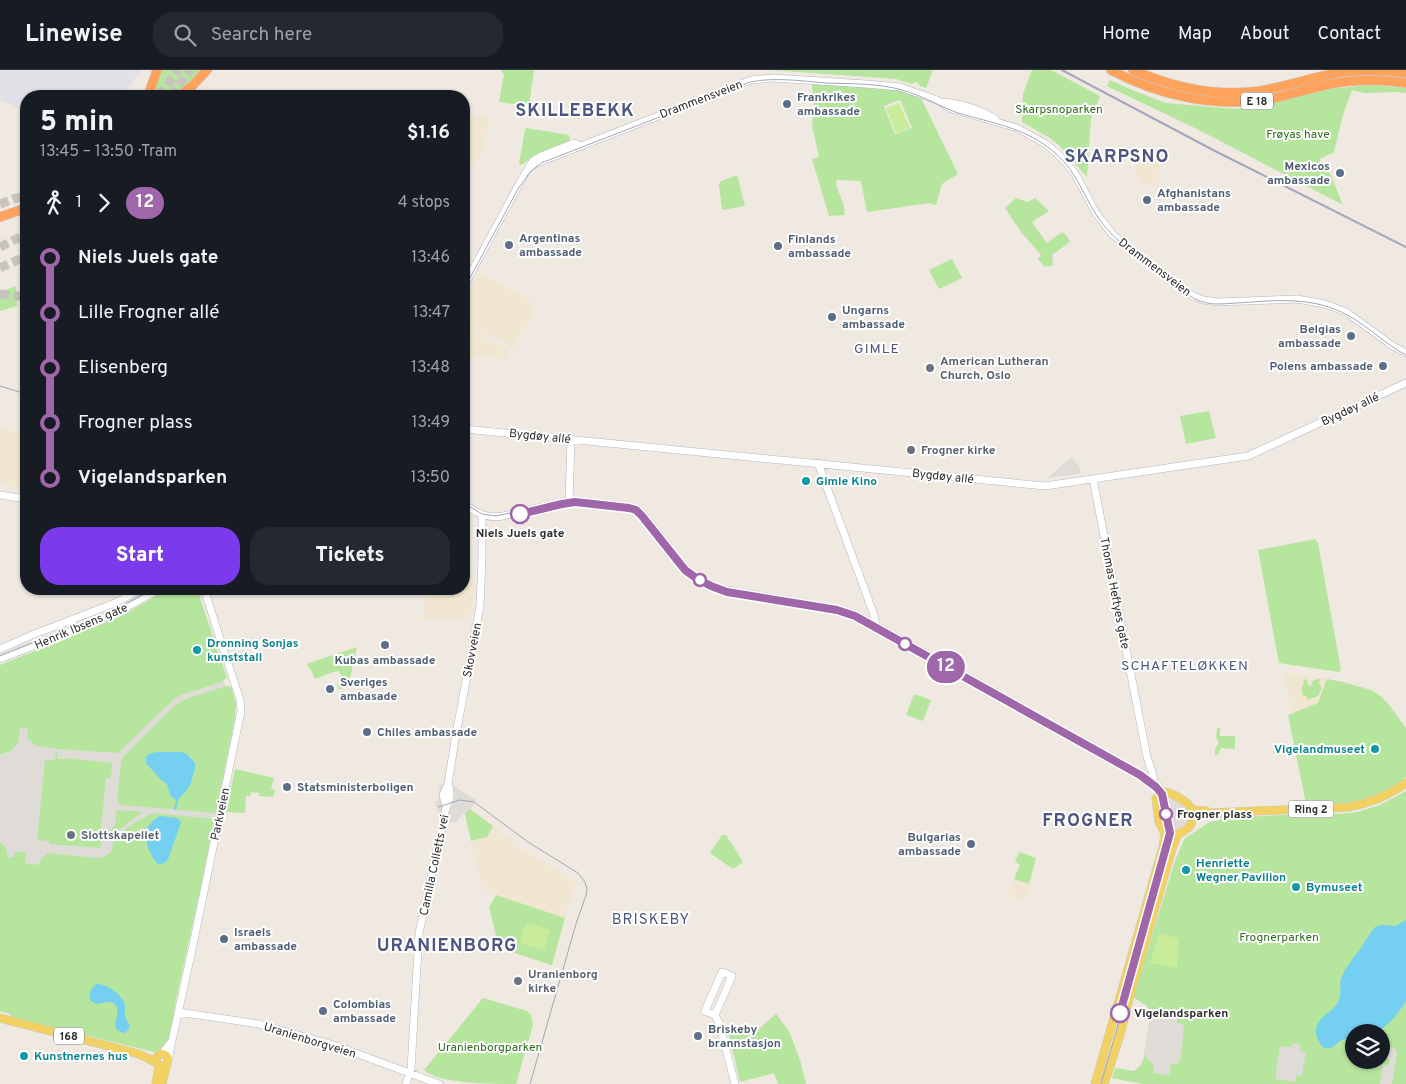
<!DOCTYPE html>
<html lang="en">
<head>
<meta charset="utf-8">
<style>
	:root { --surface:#171b24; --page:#242831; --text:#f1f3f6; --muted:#9ea1a6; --line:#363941; --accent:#7c3aed }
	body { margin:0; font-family:Overpass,sans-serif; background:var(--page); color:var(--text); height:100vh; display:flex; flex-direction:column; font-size:19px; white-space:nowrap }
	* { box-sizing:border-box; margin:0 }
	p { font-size:16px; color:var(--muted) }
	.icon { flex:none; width:28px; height:28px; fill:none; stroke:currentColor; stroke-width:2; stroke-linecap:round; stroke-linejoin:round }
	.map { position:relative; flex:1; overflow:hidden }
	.details { position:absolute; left:20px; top:20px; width:450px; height:505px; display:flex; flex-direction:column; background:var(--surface); border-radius:20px; box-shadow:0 1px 4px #0004 }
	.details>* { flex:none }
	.badge { padding:0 10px; border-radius:16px; font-size:18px; line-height:32px }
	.buttons { position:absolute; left:1345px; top:954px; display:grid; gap:10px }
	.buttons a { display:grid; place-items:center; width:45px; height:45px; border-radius:50%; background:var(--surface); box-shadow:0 1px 4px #0004; font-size:25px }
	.map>.badge { position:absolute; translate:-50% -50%; box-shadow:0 0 0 2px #fff }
	.legs { display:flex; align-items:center; gap:8px; height:55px; padding:0 20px; font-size:16px }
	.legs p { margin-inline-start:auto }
	.overview { display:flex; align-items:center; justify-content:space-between; height:85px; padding:0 20px }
	h1 { font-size:28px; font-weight:800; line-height:38px }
	.action { display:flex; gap:10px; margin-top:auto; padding:10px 20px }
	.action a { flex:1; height:58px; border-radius:20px; background:var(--accent); color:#fff; font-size:20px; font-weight:800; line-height:58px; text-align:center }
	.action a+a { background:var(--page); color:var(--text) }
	ul { padding:0 20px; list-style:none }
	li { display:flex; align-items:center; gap:18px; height:55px; font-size:19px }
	li i { display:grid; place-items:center; width:8px; height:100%; margin:0 6px; background:currentColor }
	li i::after { content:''; width:12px; height:12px; margin:-6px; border:4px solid; border-radius:50%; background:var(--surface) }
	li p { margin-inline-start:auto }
	li:first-child i { background:linear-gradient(#0000 50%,currentColor 0) }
	li:last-child i { background:linear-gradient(currentColor 50%,#0000 0) }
	header { display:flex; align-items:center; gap:30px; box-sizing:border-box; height:70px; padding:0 25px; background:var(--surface); border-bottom:1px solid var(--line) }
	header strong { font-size:24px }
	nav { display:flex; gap:28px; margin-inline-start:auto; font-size:18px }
	.search { width:350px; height:45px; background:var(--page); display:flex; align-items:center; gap:12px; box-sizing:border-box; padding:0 18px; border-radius:20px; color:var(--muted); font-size:19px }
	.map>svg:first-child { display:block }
	.industrial { fill:#e3e1e8 }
	.education { fill:#f0e6d1 }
	.green { fill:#b6e59e; fill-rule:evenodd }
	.pitch { fill:#c9ec9a }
	.plaza { fill:#dfdcd8; fill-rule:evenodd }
	.water { fill:#75cff0 }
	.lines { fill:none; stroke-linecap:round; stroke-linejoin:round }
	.stream { stroke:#75cff0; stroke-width:2 }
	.highway-tunnel { stroke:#c8c4bd; stroke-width:9; stroke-dasharray:9 4.5; stroke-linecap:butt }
	.secondary-casing { stroke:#b4b7c1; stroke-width:8 }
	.primary-casing { stroke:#c9c9c9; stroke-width:9 }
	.highway-casing { stroke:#c9c9c9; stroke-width:10 }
	.secondary { stroke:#fff; stroke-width:7 }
	.primary { stroke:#f2d163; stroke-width:8 }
	.highway { stroke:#ffa35c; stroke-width:9 }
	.tram { stroke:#a3a6b8; stroke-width:1 }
	.rail { stroke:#a3a6b8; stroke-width:2 }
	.line-1-casing { stroke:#fff; stroke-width:11 }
	.line-1 { stroke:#a066aa; stroke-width:8 }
	.service-dot { fill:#5c6f8a; stroke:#fff; stroke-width:2 }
	.worship-dot { fill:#6b7280; stroke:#fff; stroke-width:2 }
	.culture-dot { fill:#0f9aa8; stroke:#fff; stroke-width:2 }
	.stop-1-dot { fill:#fff; stroke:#a066aa; stroke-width:2.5 }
	.labels { text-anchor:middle; stroke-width:4; stroke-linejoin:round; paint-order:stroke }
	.shield { fill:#fff; stroke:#6d6d6d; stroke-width:1 }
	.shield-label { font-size:11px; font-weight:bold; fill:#2e2e2e }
	.service-label { font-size:12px; font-weight:bold; fill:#4e5e75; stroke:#fff; text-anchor:start }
	.street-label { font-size:12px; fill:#2e2e2e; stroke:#fff }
	.park-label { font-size:12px; fill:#2c6e1b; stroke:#fff }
	.worship-label { font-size:12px; font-weight:bold; fill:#5b616d; stroke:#fff; text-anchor:start }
	.culture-label { font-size:12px; font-weight:bold; fill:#0d838f; stroke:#fff; text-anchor:start }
	.stop-label { font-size:12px; font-weight:bold; fill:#2e2e2e; stroke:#fff; text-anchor:start }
	.neighbourhood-label { font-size:14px; letter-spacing:1px; fill:#4d5680; stroke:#fff }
	.quarter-label { font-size:15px; letter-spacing:1px; fill:#4d5680; stroke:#fff }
	.district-label { font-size:18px; font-weight:bold; letter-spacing:1px; fill:#4d5680; stroke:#fff }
</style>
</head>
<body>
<header>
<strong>Linewise</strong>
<div class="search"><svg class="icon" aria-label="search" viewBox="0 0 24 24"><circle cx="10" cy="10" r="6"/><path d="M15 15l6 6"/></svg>Search here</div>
<nav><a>Home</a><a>Map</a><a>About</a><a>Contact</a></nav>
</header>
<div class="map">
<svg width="1406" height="1014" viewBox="0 0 1406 1014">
	<rect width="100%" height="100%" fill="#efe9e1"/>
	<path class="industrial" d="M0,0H141L122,26H26V41L0,30Z"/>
	<path class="education" d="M483,46L489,47L490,49L487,66L483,77V81L474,94L464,86V47Z
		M1137,88L1161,90L1158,115L1140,114V108L1136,107Z
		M479,203L496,211L532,231V246L531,251L520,262L516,277L512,279L510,276L495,267L487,266L464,253V231Z
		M464,257L509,280V285L505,289L477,286V288L464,287Z
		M0,358L26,366V392L18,419L0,413Z
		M464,511L474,512L473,520L475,521L470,548L422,549L426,519H464Z
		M1285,603L1327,609L1318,633L1291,644L1284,605Z
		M493,756L514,772L513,774L574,810L575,812L565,848L502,829L489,821L484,823L471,771L487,767Z
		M1019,782L1036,788L1026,830L1008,826L1020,794L1015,792Z"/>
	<path class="green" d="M160,0H203L178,26H150Z
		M501,0H534L529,36L499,32L504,5Z
		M771,0H933L926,18L920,16L918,13L915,12L912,14L896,9Z
		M1032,0H1051L1100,26L1091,48L1087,107L1059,75L1048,67L1022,52L1023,24Z
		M1110,10L1132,20L1166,33L1235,39L1298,27L1331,19L1368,15L1406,18V23L1397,22L1364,23L1352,20L1343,45L1334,82L1320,89V99L1327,96L1343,135L1197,59L1107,16Z
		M812,14L875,16L901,19L920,26L958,104L942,114L936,135L930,133L867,142L861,111L837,110L836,115L843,133L845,145L829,146L812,89L819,87L812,56L814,37ZM900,30L912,58L895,64L884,36Z
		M526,58L569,65L570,71L534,85L522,95L519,94L524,64Z
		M737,105L745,136L722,140L719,114L721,111Z
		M1016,128L1028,132L1035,128L1049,141L1032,152L1047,173L1062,162L1067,166L1070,172L1052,185L1053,195L1045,197L1038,189L1041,185L1021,162L1005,138Z
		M952,189L962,208L939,219L929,200Z
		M16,216L17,236L0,241V222Z
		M1209,341L1216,368L1186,374L1180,346Z
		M1315,469L1318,473L1341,600L1339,602L1279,593L1258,480Z
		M169,519L190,520V519H197L227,608L223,610L226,616L231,617L236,634L235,648L202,811L174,939L175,940C172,955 171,977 154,982L11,947L10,944L0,941V595L119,547Z
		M357,577L349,613H344L342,619H339L337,614L344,612L342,605L340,604L339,601L333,602L315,609L311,600L306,594Z
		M1320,608L1319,613L1322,618L1318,626L1308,630L1306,626H1303L1301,617L1303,616L1304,609L1307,610L1308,615L1311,616L1313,611Z
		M1327,609L1343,612L1371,620L1382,627L1390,636L1406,658V707C1371,735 1349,733 1306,734L1288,645L1318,633Z
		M914,624L931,630L923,651L906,645Z
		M1217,658H1220V666H1235V679L1222,678L1219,681L1218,685H1215V679L1219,673L1216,667Z
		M235,699L274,708L271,719L275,720L273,727L259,726V723L251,722V726H246L245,743L226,742Z
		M1406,721V1014H1143L1112,1008L1115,998L1134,1001L1141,995L1144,987L1150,948L1147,936L1133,927L1175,791L1182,774L1185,768L1210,752L1229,748L1300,744L1326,745L1357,742L1380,735ZM1354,962H1381V990H1354Z
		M470,739L493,756L487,767L471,771L464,740Z
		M722,765H726L743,792L733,799L710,783Z
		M1019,782L1036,788L1029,814L1014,809L1020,794L1015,792Z
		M496,825L565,848L552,895L499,878L489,837Z
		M483,928L527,941L531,945L533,955L516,1014C494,1014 438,1014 424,1000Z
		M776,944L789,961L801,993V994L806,1014H778L774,1003L740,1012L727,956L751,966Z"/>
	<path class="pitch" d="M899,33L910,58L896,63L886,38Z
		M526,853L550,860L544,880L520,873Z
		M1159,864L1179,868L1177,898L1150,893Z"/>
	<path class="plaza" d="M1071,387L1080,398V404L1047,408Z
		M224,611L226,616L186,629L174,636L123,687L121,693L117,731L118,733L121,735L215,743L214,749L153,743L137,751L114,768L111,782L104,787L98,788L48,783L40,790L39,795L25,793L26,784L23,782L20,781L15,783L14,787L8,788L6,778L0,772V684L10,681L15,677L18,673L20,658H27L28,669L36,676L58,679L57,682H56L55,690H45L37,770L49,771V774L101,778L102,764H105V760L101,758L106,708H111L112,693L65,688L64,689H57L58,679L118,683L173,630L181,625ZM118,740L143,742L112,765L109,764V762L115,755L116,742Z
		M440,714L456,717L476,730L471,739L463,744L456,752L448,753L439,744L435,732L438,730Z
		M1164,725L1172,727L1186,737L1190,743V751L1181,759L1173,763L1165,759L1159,742V731Z
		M1161,939L1177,943V953L1183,954L1184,961L1180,990L1178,994H1171L1169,1005L1153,1003L1154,994L1149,991L1144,983L1149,953L1154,945L1159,947Z
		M1293,973L1301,975L1300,981L1306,982L1302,1006L1296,1005V1012L1275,1009L1280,976L1292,977Z
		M1388,977H1393L1397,982L1392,1014H1380L1383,994L1389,995V989L1384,985L1385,980Z"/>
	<path class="water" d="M163,682H182L187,684L195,693V699L190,715L186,721L177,731L170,725L167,714L161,710L146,693C144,682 154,682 163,682Z
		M160,746L178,748L181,753L168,789C166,793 163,794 158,794C145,780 139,756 160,746Z
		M1406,850V930C1402,940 1385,960 1375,962C1368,964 1360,962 1354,962L1353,972C1352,971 1347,970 1346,969C1337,969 1332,985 1322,976C1319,972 1316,967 1316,962C1316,946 1332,944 1338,932C1342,925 1339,917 1341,909C1345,897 1355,887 1362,876C1366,870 1370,863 1375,857L1381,855L1396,856Z
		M97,914C107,914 121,924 125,934C126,939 124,941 125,946C127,954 134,955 125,963L120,962C118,961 115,959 115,956C115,949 124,933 108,932C104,932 100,934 96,934L91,931C88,924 90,918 97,914Z"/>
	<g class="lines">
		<path class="stream" d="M175,739L177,731"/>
		<path class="highway-tunnel" d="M159,26L178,0
			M171,26L190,0
			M0,134L13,129L26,126
			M0,177L26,164
			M0,198L26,186
			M0,224L26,227"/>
		<defs>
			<path id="secondary" d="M943,32C959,33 982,40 995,49
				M530,97L537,93L751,10L773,8L866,14L900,17L937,30L952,39L1017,58L1046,74L1061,87L1074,102L1096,143L1113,165L1147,192L1193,226L1203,230L1218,232L1297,229L1325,234L1346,242L1393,276L1406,283
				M464,216L518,116L532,92L541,86L574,73L582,76
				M464,359L1045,416L1248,386L1406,313
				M818,393L874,545L876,555
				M1093,409L1147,687L1153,705L1154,715
				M0,425L26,429
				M569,431L571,370
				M464,434C476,443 487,449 503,446L569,431L626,436C631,437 636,438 640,442C657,456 669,483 686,499C697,509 713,517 727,520L838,539L855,544L1140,704L1157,715L1163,723
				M0,579L37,563L115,533L142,519
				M0,589L116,543L160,519
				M446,735L444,729L443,725L448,714L455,670L480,536L482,489V445
				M178,942L259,954L334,975L439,1014
				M715,945L732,906L722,902L705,941L715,945L719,953L735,1014
				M162,984L171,972
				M168,989L193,875L241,641L240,630L204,519
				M406,1014L411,999L419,863L445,742C448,730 453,728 448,714"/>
			<path id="primary" d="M1164,722C1175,724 1195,734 1193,747C1192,760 1176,768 1165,763L1159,752L1156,729L1159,725Z
				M1192,740L1206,741L1210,743L1349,737C1370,733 1388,726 1406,713
				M0,948L139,984L157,993
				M156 990a6 6 0 1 1 12 0a6 6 0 1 1-12 0Z
				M156,1014L159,995
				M162,1014L167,993
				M1095,1014L1163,777L1165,763
				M1104,1014L1120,965L1131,921L1172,779L1178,764"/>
			<path id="highway" d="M1111,0C1160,26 1215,38 1270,29C1289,25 1307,19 1326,15C1353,9 1379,9 1406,13
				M1133,0C1172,17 1217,27 1260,21C1287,16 1314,7 1341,2C1363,0 1385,0 1406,3
				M148,26L157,0
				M180,26L192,16L207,0
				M0,147L26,138"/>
		</defs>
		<use href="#secondary" class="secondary-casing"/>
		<use href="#primary" class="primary-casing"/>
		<use href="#highway" class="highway-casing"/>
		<use href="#secondary" class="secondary"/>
		<use href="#primary" class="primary"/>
		<use href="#highway" class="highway"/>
		<path class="tram" d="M464,219L518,119L530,102L541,93L750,12C775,7 802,11 826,13C851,14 878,13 902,20C921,25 939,36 958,43C992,53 1027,58 1055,83C1078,103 1083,126 1099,149C1115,172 1139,187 1161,204C1172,212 1183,222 1195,229C1202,232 1209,234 1217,234C1262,233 1307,222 1349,246C1369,257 1385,274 1406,285
			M0,316L26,324
			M464,433L482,444L496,446L575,429L632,435L640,439L645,445L684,495C695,507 712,514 728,519L839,538L854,542L1141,703C1148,707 1158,712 1163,720C1168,727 1173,759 1172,767L1101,1014
			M0,586L115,540L154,519
			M438,737L460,730L474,732L528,772L578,803L585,812L587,819L586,825L576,854L530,1014"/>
		<path class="rail" d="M1062,0L1215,81L1406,177"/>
	</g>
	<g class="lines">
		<defs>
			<path id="line-1" d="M520,444L562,434L575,432L629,438L636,440L642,446L685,500L696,508L711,516L727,522L837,540L855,546L1140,705L1156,717L1162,724L1170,763L1120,943"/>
		</defs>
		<use href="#line-1" class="line-1-casing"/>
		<use href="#line-1" class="line-1"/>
	</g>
	<g class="service-dot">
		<circle cx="787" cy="34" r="5"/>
		<circle cx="1340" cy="103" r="5"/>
		<circle cx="1147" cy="130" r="5"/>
		<circle cx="509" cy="175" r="5"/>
		<circle cx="778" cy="176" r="5"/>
		<circle cx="832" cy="247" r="5"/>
		<circle cx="1351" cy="266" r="5"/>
		<circle cx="1383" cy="296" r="5"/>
		<circle cx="385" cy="575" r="5"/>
		<circle cx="330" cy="619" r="5"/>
		<circle cx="367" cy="662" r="5"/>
		<circle cx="287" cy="717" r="5"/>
		<circle cx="971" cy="774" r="5"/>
		<circle cx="224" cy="869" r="5"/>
		<circle cx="323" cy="941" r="5"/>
		<circle cx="698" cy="966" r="5"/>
	</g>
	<g class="worship-dot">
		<circle cx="930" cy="298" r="5"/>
		<circle cx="911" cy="380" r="5"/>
		<circle cx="71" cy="765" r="5"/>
		<circle cx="518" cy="911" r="5"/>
	</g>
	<g class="culture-dot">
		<circle cx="806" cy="411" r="5"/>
		<circle cx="197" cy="580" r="5"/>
		<circle cx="1375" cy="679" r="5"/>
		<circle cx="1186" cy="800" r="5"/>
		<circle cx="1296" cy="817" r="5"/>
		<circle cx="24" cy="986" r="5"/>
	</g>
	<g class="stop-1-dot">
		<circle cx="520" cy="444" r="9"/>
		<circle cx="700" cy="510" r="6"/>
		<circle cx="905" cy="574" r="6"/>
		<circle cx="1166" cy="744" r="6"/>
		<circle cx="1120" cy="943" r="9"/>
	</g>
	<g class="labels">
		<g class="shield">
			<rect x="1241" y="22.5" width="32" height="17" rx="4"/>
			<rect x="1288.5" y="730.5" width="45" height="17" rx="4"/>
			<rect x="54" y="957.5" width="30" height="17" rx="4"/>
		</g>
		<g class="shield-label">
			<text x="1257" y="35">E 18</text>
			<text x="1311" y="743">Ring 2</text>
			<text x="69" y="970">168</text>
		</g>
		<g class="service-label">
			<text x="797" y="31">Frankrikes<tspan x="797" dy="14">ambassade</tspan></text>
			<text x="1330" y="100" text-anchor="end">Mexicos<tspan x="1330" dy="14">ambassade</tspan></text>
			<text x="1157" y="127">Afghanistans<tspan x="1157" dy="14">ambassade</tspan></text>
			<text x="519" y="172">Argentinas<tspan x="519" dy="14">ambassade</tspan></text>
			<text x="788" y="173">Finlands<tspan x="788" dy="14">ambassade</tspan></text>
			<text x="842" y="244">Ungarns<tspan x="842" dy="14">ambassade</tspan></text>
			<text x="1341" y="263" text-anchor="end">Belgias<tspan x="1341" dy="14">ambassade</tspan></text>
			<text x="1373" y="300" text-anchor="end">Polens ambassade</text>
			<text x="385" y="594" text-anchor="middle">Kubas ambassade</text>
			<text x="340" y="616">Sveriges<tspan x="340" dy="14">ambasade</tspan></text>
			<text x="377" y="666">Chiles ambassade</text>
			<text x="297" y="721">Statsministerboligen</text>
			<text x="961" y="771" text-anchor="end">Bulgarias<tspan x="961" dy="14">ambassade</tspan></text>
			<text x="234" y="866">Israels<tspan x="234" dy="14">ambassade</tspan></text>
			<text x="333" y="938">Colombias<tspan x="333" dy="14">ambassade</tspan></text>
			<text x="708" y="963">Briskeby<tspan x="708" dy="14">brannstasjon</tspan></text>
		</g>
		<g class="street-label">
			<text transform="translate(701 29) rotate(-21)" y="4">Drammensveien</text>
			<text transform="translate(1155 197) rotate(37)" y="4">Drammensveien</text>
			<text transform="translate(1350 339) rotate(-25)" y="4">Bygdøy allé</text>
			<text transform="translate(540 366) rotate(6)" y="4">Bygdøy allé</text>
			<text transform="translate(943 406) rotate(6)" y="4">Bygdøy allé</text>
			<text transform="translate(1115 523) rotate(79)" y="4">Thomas Heftyes gate</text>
			<text transform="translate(81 556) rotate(-23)" y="4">Henrik Ibsens gate</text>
			<text transform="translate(472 580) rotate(-79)" y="4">Skovveien</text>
			<text transform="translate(220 744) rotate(-78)" y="4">Parkveien</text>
			<text transform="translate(434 795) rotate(-78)" y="4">Camilla Colletts vei</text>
			<text transform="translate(310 970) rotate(17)" y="4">Uranienborgveien</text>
		</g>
		<g class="park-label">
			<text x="1059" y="43">Skarpsnoparken</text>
			<text x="1298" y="68">Frøyas have</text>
			<text x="1279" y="871">Frognerparken</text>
			<text x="490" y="981">Uranienborgparken</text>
		</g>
		<g class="worship-label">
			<text x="940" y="295">American Lutheran<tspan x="940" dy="14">Church, Oslo</tspan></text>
			<text x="921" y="384">Frogner kirke</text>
			<text x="81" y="769">Slottskapellet</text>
			<text x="528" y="908">Uranienborg<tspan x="528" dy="14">kirke</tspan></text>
		</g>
		<g class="culture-label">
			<text x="816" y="415">Gimle Kino</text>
			<text x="207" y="577">Dronning Sonjas<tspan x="207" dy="14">kunststall</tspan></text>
			<text x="1365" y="683" text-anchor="end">Vigelandmuseet</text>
			<text x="1196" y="797">Henriette<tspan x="1196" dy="14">Wegner Pavilion</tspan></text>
			<text x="1306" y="821">Bymuseet</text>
			<text x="34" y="990">Kunstnernes hus</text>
		</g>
		<g class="stop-label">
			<text x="520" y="467" text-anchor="middle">Niels Juels gate</text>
			<text x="1177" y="748">Frogner plass</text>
			<text x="1134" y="947">Vigelandsparken</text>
		</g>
		<g class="neighbourhood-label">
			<text x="877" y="283">GIMLE</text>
			<text x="1185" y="600">SCHAFTELØKKEN</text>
		</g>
		<g class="quarter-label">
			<text x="651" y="854">BRISKEBY</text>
		</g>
		<g class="district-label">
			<text x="575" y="46">SKILLEBEKK</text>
			<text x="1117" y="92">SKARPSNO</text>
			<text x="1088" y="756">FROGNER</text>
			<text x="447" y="881">URANIENBORG</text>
		</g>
	</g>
</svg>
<div class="buttons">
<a><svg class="icon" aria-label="layers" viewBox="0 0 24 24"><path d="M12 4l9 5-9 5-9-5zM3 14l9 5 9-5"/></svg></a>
</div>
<b class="badge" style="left:946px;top:597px;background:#a066aa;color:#fff">12</b>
<section class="details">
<div class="overview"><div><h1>5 min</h1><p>13:45 – 13:50 · Tram</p></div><b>$1.16</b></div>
<div class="legs"><svg class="icon" aria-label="walk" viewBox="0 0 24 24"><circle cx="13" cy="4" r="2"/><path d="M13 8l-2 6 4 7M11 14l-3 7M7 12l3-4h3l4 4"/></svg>1<svg class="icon" aria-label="forward" viewBox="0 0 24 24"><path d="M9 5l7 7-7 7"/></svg><b class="badge" style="background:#a066aa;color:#fff">12</b><p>4 stops</p></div>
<ul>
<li><i style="color:#a066aa"></i><b>Niels Juels gate</b><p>13:46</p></li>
<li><i style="color:#a066aa"></i><span>Lille Frogner allé</span><p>13:47</p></li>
<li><i style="color:#a066aa"></i><span>Elisenberg</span><p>13:48</p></li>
<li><i style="color:#a066aa"></i><span>Frogner plass</span><p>13:49</p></li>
<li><i style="color:#a066aa"></i><b>Vigelandsparken</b><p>13:50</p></li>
</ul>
<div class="action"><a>Start</a><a>Tickets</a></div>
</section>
</div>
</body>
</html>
